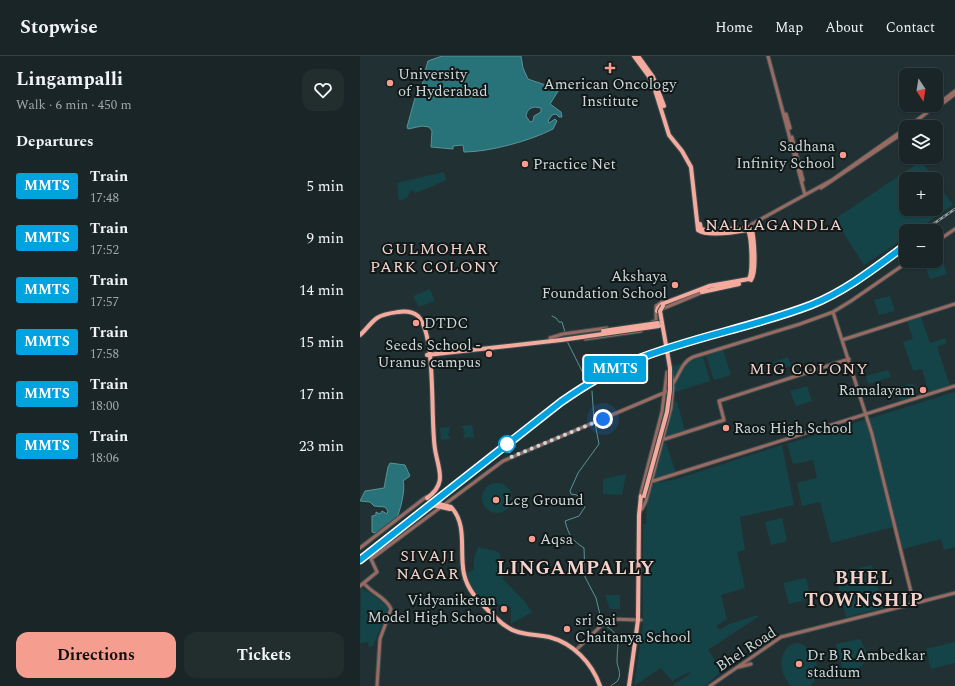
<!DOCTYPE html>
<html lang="en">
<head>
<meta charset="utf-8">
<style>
	:root { --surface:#192526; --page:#222d2e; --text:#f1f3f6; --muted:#9fa5a7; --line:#374243; --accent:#f59d8f }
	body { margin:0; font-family:Spectral,serif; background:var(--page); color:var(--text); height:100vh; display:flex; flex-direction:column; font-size:15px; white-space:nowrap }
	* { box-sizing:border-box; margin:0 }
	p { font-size:13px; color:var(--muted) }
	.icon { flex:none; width:22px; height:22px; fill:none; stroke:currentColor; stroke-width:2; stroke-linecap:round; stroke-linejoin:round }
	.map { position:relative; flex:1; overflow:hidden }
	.panel { display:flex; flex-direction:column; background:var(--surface); width:360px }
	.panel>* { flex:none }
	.badge { padding:0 8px; border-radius:3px; font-size:14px; line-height:26px }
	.needle { width:26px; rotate:168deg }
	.fabs { position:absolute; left:539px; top:12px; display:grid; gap:8px }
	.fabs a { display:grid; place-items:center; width:44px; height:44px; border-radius:8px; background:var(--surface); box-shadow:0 1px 3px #0004,0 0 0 1px var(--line); font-size:20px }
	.you { position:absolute; width:20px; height:20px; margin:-10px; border:3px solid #fff; border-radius:50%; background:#1a73e8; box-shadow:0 0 0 6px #1a73e833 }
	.map>.badge { position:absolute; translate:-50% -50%; box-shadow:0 0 0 2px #fff }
	h2 { padding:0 16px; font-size:15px; line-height:36px }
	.round { display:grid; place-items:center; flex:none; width:42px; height:42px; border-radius:12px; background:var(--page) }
	.head { display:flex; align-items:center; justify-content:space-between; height:68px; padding:0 16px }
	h1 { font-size:19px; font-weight:700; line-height:30px }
	.cta { display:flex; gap:8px; margin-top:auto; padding:8px 16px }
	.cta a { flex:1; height:46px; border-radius:12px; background:var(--accent); color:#111; font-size:16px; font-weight:700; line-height:46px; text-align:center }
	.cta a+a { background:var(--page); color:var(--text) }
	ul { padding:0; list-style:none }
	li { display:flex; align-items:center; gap:12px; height:52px; padding:0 16px }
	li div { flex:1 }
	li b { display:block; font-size:15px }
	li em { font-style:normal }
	li .badge { min-width:44px; font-weight:700; text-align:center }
	header { display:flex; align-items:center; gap:24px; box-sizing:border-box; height:56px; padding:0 20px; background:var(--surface); border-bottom:1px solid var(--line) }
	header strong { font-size:19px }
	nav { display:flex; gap:22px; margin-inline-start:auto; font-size:14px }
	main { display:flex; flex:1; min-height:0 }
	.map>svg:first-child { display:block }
	.green { fill:#154448 }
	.water { fill:#28737a; stroke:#5a9297; fill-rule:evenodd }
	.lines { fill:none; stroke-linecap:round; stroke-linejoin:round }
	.stream { stroke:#5a9297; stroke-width:1 }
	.major-tunnel { stroke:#3b4a4c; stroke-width:4; stroke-dasharray:4 2; stroke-linecap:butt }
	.minor-casing { stroke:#3d4c4e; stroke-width:5 }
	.major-casing { stroke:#3d4c4e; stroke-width:6 }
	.minor { stroke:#976a62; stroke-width:3 }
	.major { stroke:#f5aa9e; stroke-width:4 }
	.rail-casing { stroke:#94a0a1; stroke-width:2.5 }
	.rail { stroke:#101818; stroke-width:1; stroke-dasharray:3; stroke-linecap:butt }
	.major-bridge-casing { stroke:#3d4c4e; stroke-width:6; stroke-linecap:butt }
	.major-bridge { stroke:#f5aa9e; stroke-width:4 }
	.line-casing { stroke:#fff; stroke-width:9 }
	.line { stroke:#00a3e0; stroke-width:6 }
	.walk { stroke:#cfd9da; stroke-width:4; stroke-dasharray:0 7.2 }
	.poi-dot { fill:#f59d8f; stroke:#101818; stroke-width:1.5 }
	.stop-dot { fill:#fff; stroke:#00a3e0; stroke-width:2 }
	.labels { text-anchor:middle; stroke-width:4; stroke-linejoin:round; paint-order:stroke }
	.poi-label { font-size:15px; fill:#cfd9da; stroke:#101818; text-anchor:start }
	.street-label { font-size:15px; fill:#cfd9da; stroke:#101818 }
	.neighbourhood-label { font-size:16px; letter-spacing:1px; fill:#f5d3cd; stroke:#101818 }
	.district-label { font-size:19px; font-weight:bold; letter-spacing:1px; fill:#f5d3cd; stroke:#101818 }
</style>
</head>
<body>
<header>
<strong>Stopwise</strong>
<nav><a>Home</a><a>Map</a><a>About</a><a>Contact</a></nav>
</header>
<main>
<section class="panel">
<div class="head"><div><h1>Lingampalli</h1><p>Walk · 6 min · 450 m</p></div><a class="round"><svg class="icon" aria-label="heart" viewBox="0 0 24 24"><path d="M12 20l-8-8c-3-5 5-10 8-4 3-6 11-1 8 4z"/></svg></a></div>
<h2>Departures</h2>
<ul>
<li><span class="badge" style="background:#00a3e0;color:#fff">MMTS</span><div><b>Train</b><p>17:48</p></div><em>5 min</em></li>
<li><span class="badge" style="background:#00a3e0;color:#fff">MMTS</span><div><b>Train</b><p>17:52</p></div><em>9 min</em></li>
<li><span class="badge" style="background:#00a3e0;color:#fff">MMTS</span><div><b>Train</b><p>17:57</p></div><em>14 min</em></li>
<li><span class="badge" style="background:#00a3e0;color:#fff">MMTS</span><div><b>Train</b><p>17:58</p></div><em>15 min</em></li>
<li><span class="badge" style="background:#00a3e0;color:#fff">MMTS</span><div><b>Train</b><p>18:00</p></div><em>17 min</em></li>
<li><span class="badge" style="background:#00a3e0;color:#fff">MMTS</span><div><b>Train</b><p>18:06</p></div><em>23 min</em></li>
</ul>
<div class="cta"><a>Directions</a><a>Tickets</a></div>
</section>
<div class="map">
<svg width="595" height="630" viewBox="0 0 595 630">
	<rect width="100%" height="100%" fill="#213133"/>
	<path class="green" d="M561,105L574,123H546V153H576V126L593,149L555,175H546V181L504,209L475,163Z
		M84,116L86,124L56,137L51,134L47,142L39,145L37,127Z
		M581,201L587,218L570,223L564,206L576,205V202Z
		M70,233L75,245L59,251L53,240Z
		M530,240L535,255L519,259L514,244Z
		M561,261L570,287L585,282L587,287L577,291L590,330L569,337L562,313L553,315L543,286L553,283L547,265Z
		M363,294L371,319L354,324L346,300Z
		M343,301L350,325L315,336L313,310Z
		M428,301L431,310L414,315L411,307Z
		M528,314L531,321L508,328L506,320Z
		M553,327L557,340L541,345L536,332Z
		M447,330L452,345L436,350L430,335Z
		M595,336V491L584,494L581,483L543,493L537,470L471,487L460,446L442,450L437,427L457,422L453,404L433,408L427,388Z
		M314,344L317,346L325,375L305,382Z
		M112,369L114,381L103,382L105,376L102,370Z
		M90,371L88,379L91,383L81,384L80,372Z
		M306,387L316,417L303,421H293L302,388Z
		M422,389L434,449L380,461L385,494L377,496L385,532L361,539L367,563L356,570L360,574L367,569L394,560H398V561L348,594L362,615L345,630H314L313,629L330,618L332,620L329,616L312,625L301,612L274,630L283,569V468H286L287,447L291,428L317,423Z
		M266,418L262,439L243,438V423Z
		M122 442a15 15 0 1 1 30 0a15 15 0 1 1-30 0Z
		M422,462L427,485L411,489L405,466Z
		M118,491L139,496L142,510L148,516L142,522L165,546L172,556L151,568V551C124,546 115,544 106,517L114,514V502Z
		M512,509L523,552L486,561L475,518Z
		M446,522L451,543L429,548L423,527Z
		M1,532L15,540L29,552L13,590L9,591L8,586L0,587Z
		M245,539H260V553H250Z
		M500,583L509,602L486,625L476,588Z
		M595,586V607L571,613L566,593Z
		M439,587C455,593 466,619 449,630H432C417,619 417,588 439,587Z
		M462.5 618a5.5 5.5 0 1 1 11 0a5.5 5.5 0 1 1-11 0Z"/>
	<path class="water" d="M82,0H161L163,12L168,23C174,25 187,30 192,30L195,25L198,26L200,32L190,48L201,56L202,61H199L196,58L192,59L188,65L189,67L195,63L197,65L193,73C170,85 129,96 104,96L103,89L93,90V93L71,91L72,75L69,71L62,70L48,73L47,71L55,42C63,37 64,16 68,5ZM175,51L181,52V56L174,60L173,65L170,66L166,60C167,55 169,52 175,51Z
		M30,407L45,409L50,420L43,425C46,432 40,457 36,463C33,467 20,475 15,477L12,476V460L16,459V456L20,458L22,455L27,458L28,455L25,451L14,450L10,446L0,445L5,435L24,432L28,411Z"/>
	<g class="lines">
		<path class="stream" d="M192,260L196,262L199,266H202L205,276
			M207,285L227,325
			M232,335L234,364
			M235,367L239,388L218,417L210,435L211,438L217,439L225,451L219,460L205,465C209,480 212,484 224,492L225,521L236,542L242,567
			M244,569C263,579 257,588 257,605C257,611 262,617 258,624C257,627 253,627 251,630"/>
		<path class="major-tunnel" d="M68,444L72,449"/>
		<defs>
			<path id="minor" d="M408,0L445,139
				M579,50L595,38
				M426,58L430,72
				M548,71L595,35
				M551,71L557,67
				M432,81L443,124
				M461,132L546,75
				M390,171L392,168L472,124L546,72
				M576,186L595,173
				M302,253L343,236
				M473,256L512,378L553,544
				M292,266L296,265V250L302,246
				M190,282L203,278L247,272
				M225,283L281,275L282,271
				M482,284L595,248
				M302,383H305L364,364L359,345L489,303
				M290,426L595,330
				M280,441L302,356L307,316L311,314L313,331L311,352L286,445L282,453
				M0,492L66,441
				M4,527C11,537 26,541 31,553L20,583L17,630
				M0,530L17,516L11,503L143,405L306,336C318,327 319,307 333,301L440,268L473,256L491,245L549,205
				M551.5 547a2.5 2.5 0 1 1 5 0a2.5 2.5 0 1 1-5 0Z
				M556,547L595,537
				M216,594L248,563L281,564
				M379,611L391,608
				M350,630L421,581L552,548"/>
			<path id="major" d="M274,0L288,19L295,34L309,79L322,95L331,111L338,174C348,181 376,176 387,174
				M278,0L293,21L304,50
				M340,168L341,173L345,174L385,172
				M387,173L389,171L392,173C394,184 397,216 391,224
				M342,236L379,228
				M297,255L298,252L302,248L349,230L389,223C393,216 392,178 387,173
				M0,279C6,274 11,266 17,262C23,258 31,257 38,256C45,255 52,255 58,260C77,281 70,363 75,393C78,413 88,427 67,442
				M67,299L201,284
				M75,447L91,451C108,469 99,496 104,518C108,537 123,549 136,562C154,580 166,577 189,581C213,587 232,607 240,630
				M72,449L90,453
				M269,630L278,564L279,459L281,440"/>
		</defs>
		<use href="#minor" class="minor-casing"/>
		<use href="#major" class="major-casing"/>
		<use href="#minor" class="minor"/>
		<use href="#major" class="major"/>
		<defs>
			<path id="rail" d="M563,175L595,153
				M0,502L199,347L232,324L275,303L439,251C479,237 511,211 546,187"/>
		</defs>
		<use href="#rail" class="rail-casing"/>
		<use href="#rail" class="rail"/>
		<defs>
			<path id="major-bridge" d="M243,275L298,267
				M201,284L299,270
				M284,440L307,356L310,334V312L300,255L303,250"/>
		</defs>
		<use href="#major-bridge" class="major-bridge-casing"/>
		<use href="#major-bridge" class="major-bridge"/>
	</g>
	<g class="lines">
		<defs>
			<path id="line" d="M0,504L201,346C224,330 248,315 275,304C332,281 394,271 451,249C486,235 516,211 546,189"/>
		</defs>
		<use href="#line" class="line-casing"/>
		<use href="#line" class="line"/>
		<path class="walk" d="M147,388L151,401L243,363"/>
	</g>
	<g class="poi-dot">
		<path d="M248 6h4v4h4v4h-4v4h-4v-4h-4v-4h4z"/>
		<circle cx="30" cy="27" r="4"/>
		<circle cx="483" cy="99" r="4"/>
		<circle cx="165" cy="108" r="4"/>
		<circle cx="315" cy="229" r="4"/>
		<circle cx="56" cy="267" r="4"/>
		<circle cx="129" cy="298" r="4"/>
		<circle cx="563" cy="334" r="4"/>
		<circle cx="366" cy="372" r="4"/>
		<circle cx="136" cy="444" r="4"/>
		<circle cx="172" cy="483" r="4"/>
		<circle cx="144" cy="553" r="4"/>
		<circle cx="207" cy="573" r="4"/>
		<circle cx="439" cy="608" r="4"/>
	</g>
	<circle class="stop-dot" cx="147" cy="388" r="8"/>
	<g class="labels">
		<g class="poi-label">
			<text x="38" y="23">University<tspan x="38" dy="17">of Hyderabad</tspan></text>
			<text x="250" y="33" text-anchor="middle">American Oncology<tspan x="250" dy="17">Institute</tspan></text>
			<text x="475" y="95" text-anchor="end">Sadhana<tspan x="475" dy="17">Infinity School</tspan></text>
			<text x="173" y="113">Practice Net</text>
			<text x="307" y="225" text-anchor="end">Akshaya<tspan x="307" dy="17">Foundation School</tspan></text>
			<text x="64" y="272">DTDC</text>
			<text x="121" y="294" text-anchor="end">Seeds School -<tspan x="121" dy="17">Uranus campus</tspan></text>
			<text x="555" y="339" text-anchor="end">Ramalayam</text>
			<text x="374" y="377">Raos High School</text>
			<text x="144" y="449">Lcg Ground</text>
			<text x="180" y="488">Aqsa</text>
			<text x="136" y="549" text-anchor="end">Vidyaniketan<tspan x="136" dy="17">Model High School</tspan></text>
			<text x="215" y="569">sri Sai<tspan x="215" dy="17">Chaitanya School</tspan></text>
			<text x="447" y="604">Dr B R Ambedkar<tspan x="447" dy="17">stadium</tspan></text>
		</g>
		<g class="street-label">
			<text transform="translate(386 593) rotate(-33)" y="5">Bhel Road</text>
		</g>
		<g class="neighbourhood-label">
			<text x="414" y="174">NALLAGANDLA</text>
			<text x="75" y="198">GULMOHAR<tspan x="75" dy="18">PARK COLONY</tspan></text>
			<text x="449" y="318">MIG COLONY</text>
			<text x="68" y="505">SIVAJI<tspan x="68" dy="18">NAGAR</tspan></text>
		</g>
		<g class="district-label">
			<text x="216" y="518">LINGAMPALLY</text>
			<text x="504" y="528">BHEL<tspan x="504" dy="22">TOWNSHIP</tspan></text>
		</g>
	</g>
</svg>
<div class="fabs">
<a><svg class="needle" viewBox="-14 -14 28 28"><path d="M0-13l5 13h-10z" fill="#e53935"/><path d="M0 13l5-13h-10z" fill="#9fa5a7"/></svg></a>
<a><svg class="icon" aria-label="layers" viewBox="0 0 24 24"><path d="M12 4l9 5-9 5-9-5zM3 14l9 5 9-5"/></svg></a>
<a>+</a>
<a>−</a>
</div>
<div class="you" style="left:243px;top:363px"></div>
<b class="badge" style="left:255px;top:313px;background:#00a3e0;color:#fff">MMTS</b>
</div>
</main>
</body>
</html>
